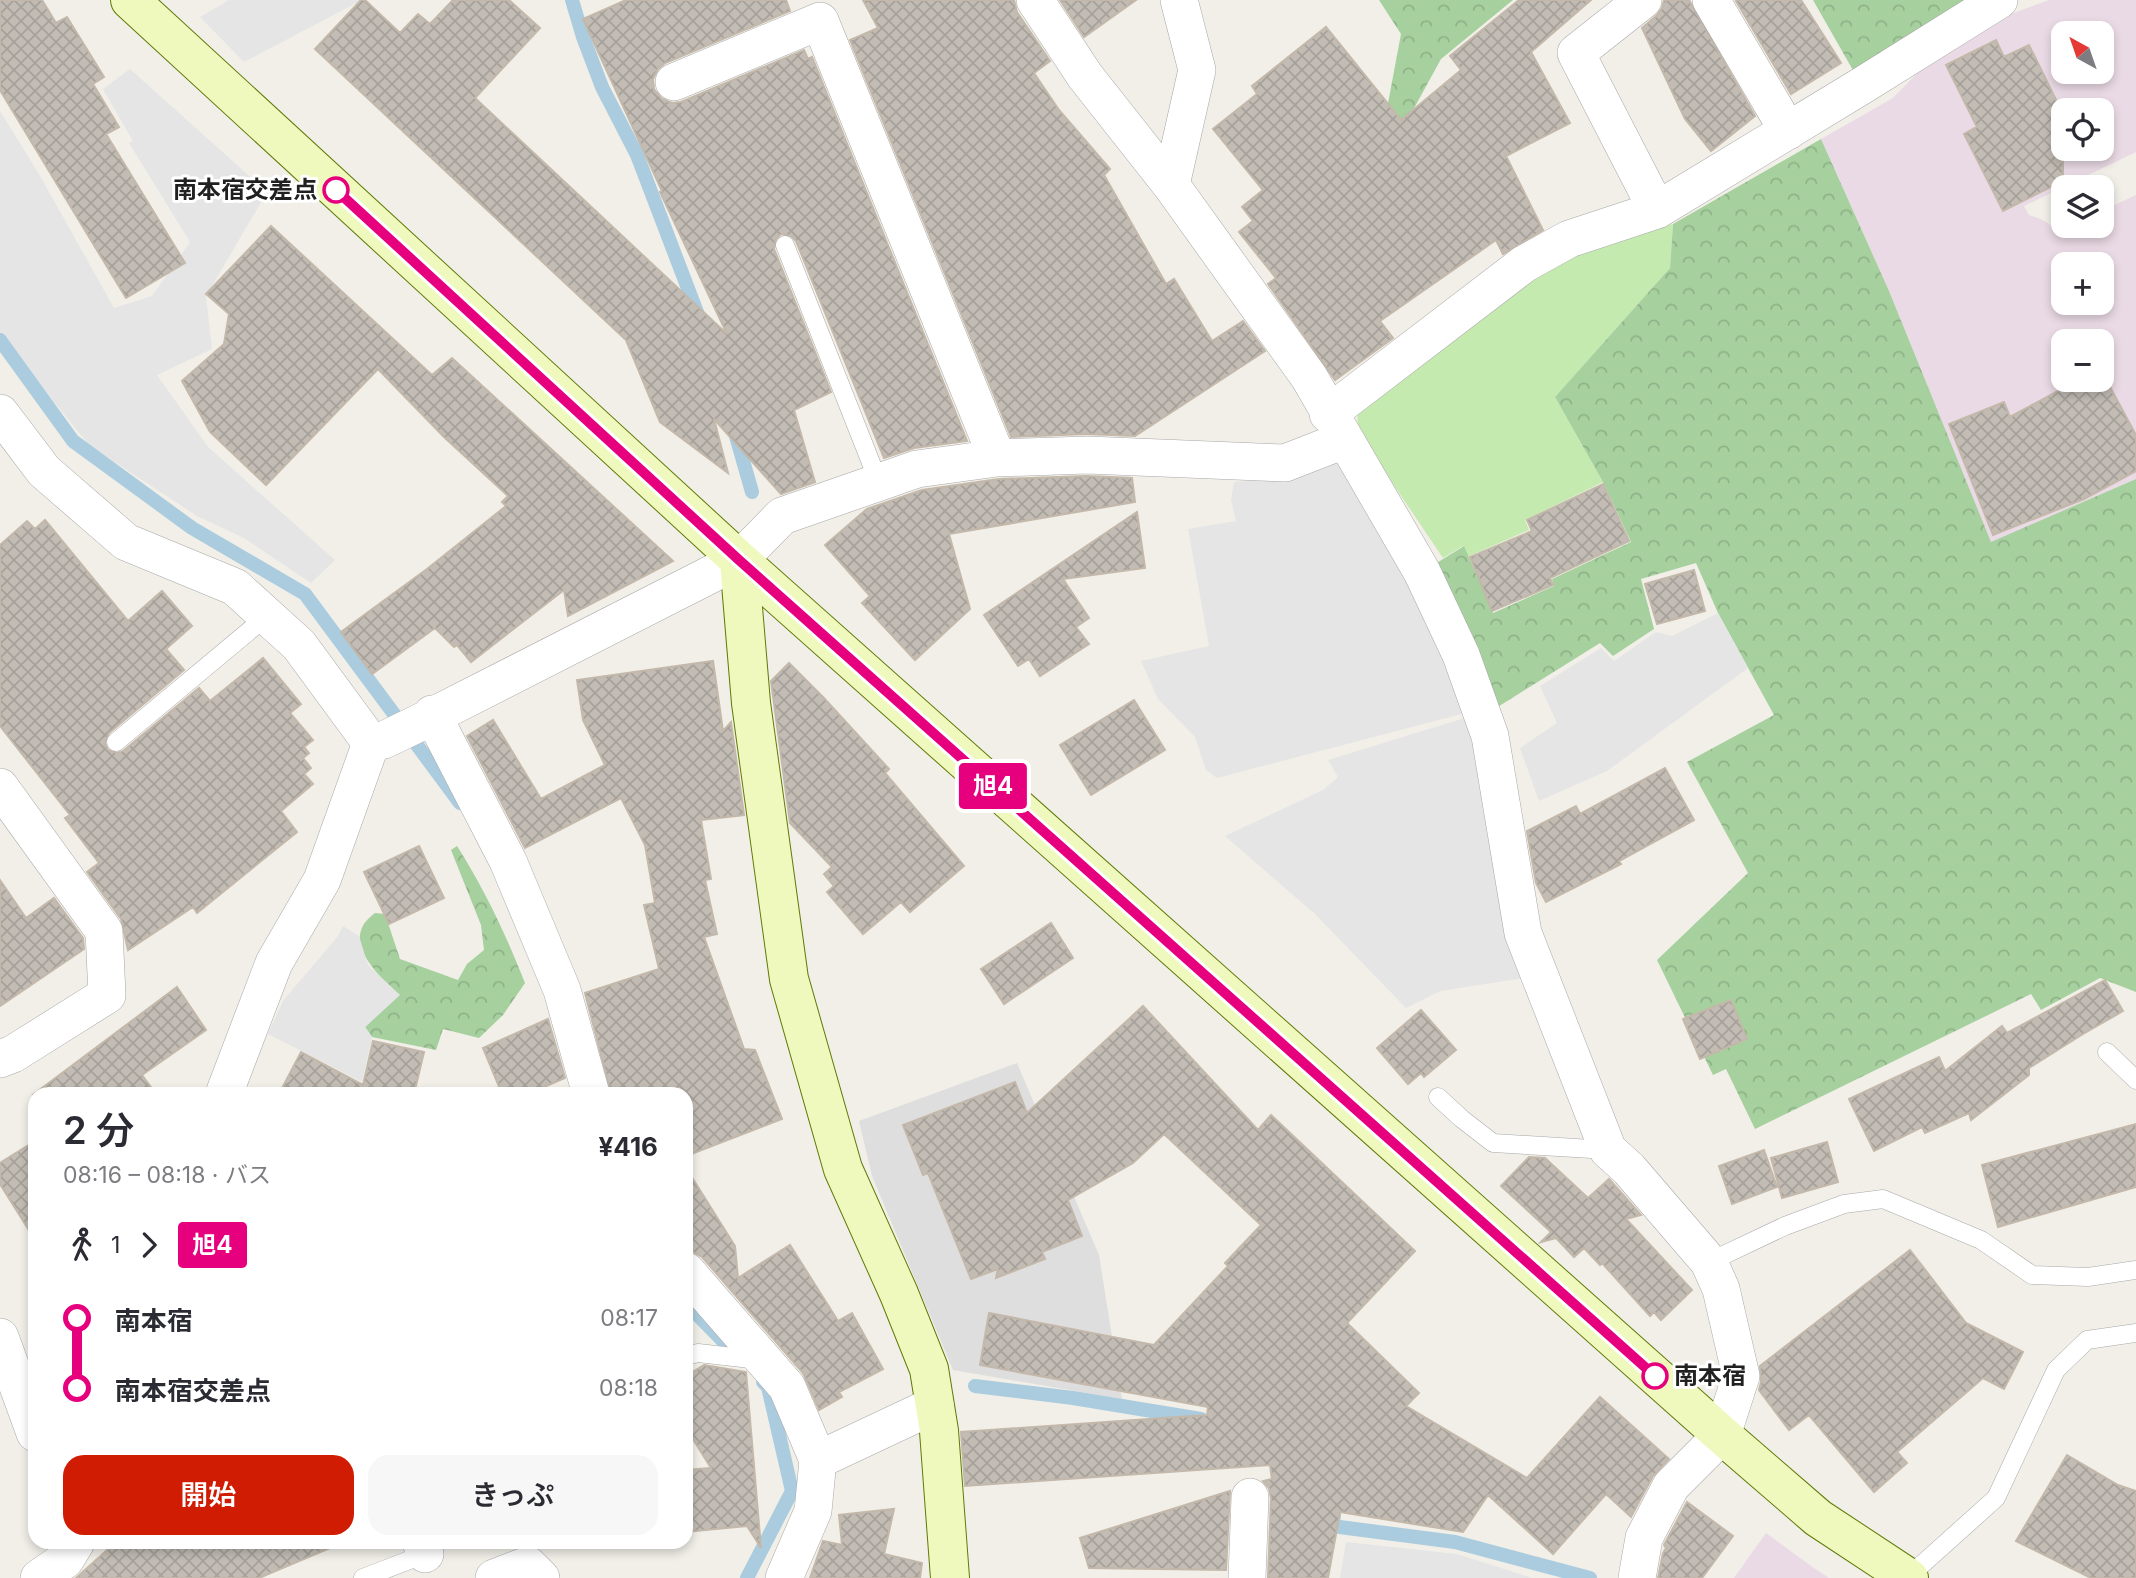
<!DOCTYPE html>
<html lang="ja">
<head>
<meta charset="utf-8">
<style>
	:root { --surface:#fff; --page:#f7f7f7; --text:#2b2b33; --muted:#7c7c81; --accent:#d01c02 }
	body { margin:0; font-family:Inter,"Noto Sans JP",sans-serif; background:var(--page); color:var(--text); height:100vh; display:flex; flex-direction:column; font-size:26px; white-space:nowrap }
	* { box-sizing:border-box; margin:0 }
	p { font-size:23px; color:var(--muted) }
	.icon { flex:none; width:38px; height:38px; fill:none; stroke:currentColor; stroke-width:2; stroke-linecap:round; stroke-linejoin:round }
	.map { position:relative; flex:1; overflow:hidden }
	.sheet { position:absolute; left:28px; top:1087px; width:665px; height:462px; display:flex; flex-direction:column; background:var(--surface); border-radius:21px; box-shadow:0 4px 10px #0003 }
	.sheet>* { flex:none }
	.badge { padding:0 14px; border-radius:5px; font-size:24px; line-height:46px }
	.needle { width:46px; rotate:320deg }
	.fabs { position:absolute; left:2051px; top:21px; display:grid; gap:14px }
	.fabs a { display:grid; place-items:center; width:63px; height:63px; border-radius:14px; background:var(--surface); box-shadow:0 4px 10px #0003; font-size:35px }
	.map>.badge { position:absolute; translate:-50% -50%; box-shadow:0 0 0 4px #fff }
	.legs { display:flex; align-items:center; gap:10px; height:77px; padding:0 35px; font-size:23px }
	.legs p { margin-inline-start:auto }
	.headline { display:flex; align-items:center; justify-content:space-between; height:119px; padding:0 35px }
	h1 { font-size:38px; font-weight:600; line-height:52px }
	.button { display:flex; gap:14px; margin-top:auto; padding:14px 35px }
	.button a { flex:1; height:80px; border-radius:21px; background:var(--accent); color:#fff; font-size:28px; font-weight:600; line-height:80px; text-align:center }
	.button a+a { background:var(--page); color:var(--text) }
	ul { padding:0 35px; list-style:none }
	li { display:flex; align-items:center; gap:24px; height:70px; font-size:26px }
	li i { display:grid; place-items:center; width:10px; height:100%; margin:0 9px; background:currentColor }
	li i::after { content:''; width:18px; height:18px; margin:-9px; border:5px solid; border-radius:50%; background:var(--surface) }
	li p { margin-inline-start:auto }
	li:first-child i { background:linear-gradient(#0000 50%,currentColor 0) }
	li:last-child i { background:linear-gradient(currentColor 50%,#0000 0) }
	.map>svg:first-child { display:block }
	.residential { fill:#dfdede }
	.industrial { fill:#eadae5; fill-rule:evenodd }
	.grass { fill:#c5eab0 }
	.forest { fill:url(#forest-crowns) }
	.parking { fill:#e5e5e5 }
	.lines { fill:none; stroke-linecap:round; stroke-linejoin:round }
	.stream { stroke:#aaccde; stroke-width:14 }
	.building { fill:url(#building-cross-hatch); stroke:#c3b8aa; stroke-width:2 }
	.lane-casing { stroke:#a8a8a8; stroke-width:19 }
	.street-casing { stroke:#a8a8a8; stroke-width:38 }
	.secondary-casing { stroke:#5f7a06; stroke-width:40 }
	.lane { stroke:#fff; stroke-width:18 }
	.street { stroke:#fff; stroke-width:37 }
	.secondary { stroke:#eff9be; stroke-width:38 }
	.line-1-casing { stroke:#fff; stroke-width:16 }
	.line-1 { stroke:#e6007e; stroke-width:10 }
	.stop-1-dot { fill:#fff; stroke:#e6007e; stroke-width:3.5 }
	.labels { text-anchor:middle; stroke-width:6; stroke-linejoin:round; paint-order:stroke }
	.stop-label { font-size:24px; font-weight:bold; fill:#212121; stroke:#fff; text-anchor:end }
</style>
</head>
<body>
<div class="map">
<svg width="2136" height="1578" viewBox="0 0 2136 1578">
	<defs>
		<pattern id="forest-crowns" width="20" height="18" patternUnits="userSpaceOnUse" patternTransform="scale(1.75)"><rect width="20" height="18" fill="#a6d09e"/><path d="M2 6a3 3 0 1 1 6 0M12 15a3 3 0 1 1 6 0" fill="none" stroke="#8fb288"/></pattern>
		<pattern id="building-cross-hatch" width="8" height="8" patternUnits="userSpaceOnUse" patternTransform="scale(1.75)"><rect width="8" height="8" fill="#c2bcb4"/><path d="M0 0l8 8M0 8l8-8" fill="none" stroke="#a6a19a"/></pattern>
	</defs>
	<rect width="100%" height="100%" fill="#f1efe8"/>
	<path class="residential" d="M1017,1063L1099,1255L1122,1399L953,1370L872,1176L859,1121Z"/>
	<path class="industrial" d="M2049,0H2136V152L2024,206L2029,215L2041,219L2060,231L2071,226H2102V211L2136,195V479L1991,543L1889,291L1821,139L1893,98L1935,55L1966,35L2011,14ZM2063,33H2102V72H2063ZM2063,110H2102V149H2063ZM2063,264H2102V303H2063ZM2063,341H2102V380H2063Z
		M1766,1533L1811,1566L1829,1578H1734Z"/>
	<path class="grass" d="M1673,224L1670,268L1555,397L1603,482L1525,520L1529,530L1467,557L1463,546L1443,558L1358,432L1357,407L1558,258L1586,243Z"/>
	<path class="forest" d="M1379,0H1513L1441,59L1401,132L1386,114L1401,34Z
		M1813,0H1976L1854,72Z
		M1821,139L1889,291L1991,542L2136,479V992L2100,978L2041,1010L2031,994L1755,1129L1726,1069L1713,1075L1657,960L1748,873L1687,762L1774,715L1718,613L1696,563L1641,579L1654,629L1613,656L1600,643L1496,708L1427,569L1464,546L1493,613L1554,586L1552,579L1631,542L1603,482L1555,397L1670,268L1673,224Z
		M457,846C485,890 506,935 525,983L503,1015L479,1038L443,1029L436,1050L372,1037L365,1027L399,995C378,975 338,939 375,913L385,914L400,959L458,980L467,964L484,950L481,925L451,850Z"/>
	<path class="parking" d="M229,0H362L244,62L200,17Z
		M130,69L267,192L206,296L212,349L157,375L208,447L335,560L311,583L244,538L197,516L90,446L10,348L0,332V111L39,174L114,308L152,296L190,242L129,143L133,141L103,89Z
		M1334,463L1356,472L1473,711L1217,778L1206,770L1195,737L1158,699L1141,661L1209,646L1188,529L1236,521L1231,500L1234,482L1289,477Z
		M1718,613L1748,668L1607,771L1539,801L1520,748L1557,723L1540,686L1601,648L1614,661L1656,632L1672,636Z
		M1468,717L1490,850L1524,978L1440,991L1406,1008L1315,914L1225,836L1323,790L1338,777L1328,760Z
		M343,926L359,936L368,965L400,995L365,1027L372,1037L362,1082L268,1034L283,1001L338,936Z
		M1346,1542L1457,1554L1532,1578H1340Z"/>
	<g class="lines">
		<path class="stream" d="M572,0L583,37L602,87L637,155L700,320
			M0,340L73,441L192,528L305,594L460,803
			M734,429L752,492
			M686,1303L729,1347
			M975,1386L1073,1398L1201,1419
			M1334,1516L1332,1526L1455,1542L1590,1578
			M747,1578L792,1491L768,1387L763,1382"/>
	</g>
	<path class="building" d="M0,0H42L56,23L67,17L104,77L93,84L119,127L106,134L185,263L126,298L0,90Z
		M361,0H365L400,33L418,14L430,24L453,0H509L540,28L475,98L727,334L660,192L662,191L583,19L626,0H786L790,11L665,63L658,69L653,79L654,89L662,99L672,103L681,102L804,50L808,59L812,57L967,441L914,448L884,458L796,241L791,236L781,234L776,239L774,249L831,392L794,410L815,482L781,494L714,419L728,473L660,422L626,340L315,49Z
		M863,0H1014L1017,12L1050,61L1034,73L1059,110L1110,169L1104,175L1166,284L1174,279L1212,341L1243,321L1265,351L1135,436L1086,434L1011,437L850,40L878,28Z
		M1060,0H1136L1084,37Z
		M1519,0H1591L1531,52L1570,123L1506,156L1543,230L1503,254L1496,240L1380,321L1393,338L1335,380L1268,284L1276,278L1239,232L1253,221L1242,207L1263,190L1213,129L1257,94L1252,86L1326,27L1401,120L1461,70L1450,56Z
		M1664,0H1689L1755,116L1711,151L1685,119L1642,28L1656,16L1662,8Z
		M1739,0H1801L1841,63L1791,94L1736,1Z
		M1996,40L2004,57L2029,45L2063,114V181L2003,211L1964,134L1977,127L1946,65Z
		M271,226L432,375L452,358L673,561L568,616L564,590L471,662L457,645L454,647L435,628L372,674L341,632L427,569L506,506L502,502L508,496L444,437L378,369L266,485L210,432L182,381L224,344L229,314L206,294Z
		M2102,372L2136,435V471L2084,499L1993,535L1949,424L2004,402L2010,417L2078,380H2102Z
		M1087,476L1132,478L1135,502L949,534L970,609L915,660L862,603L870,596L825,545L867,509L922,490L999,479Z
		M1603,484L1629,541L1550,578L1553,585L1492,611L1470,557L1532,531L1527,520Z
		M1137,512L1145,568L1063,579L1089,618L1076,627L1089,644L1040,676L1029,659L1018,666L984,615Z
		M45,520L128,621L162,591L192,626L166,649L184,670L109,733L105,743L108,750L117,753L123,751L199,688L210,701L263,658L301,704L290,713L313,740L304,747L309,753L303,758L311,768L304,774L313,784L281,811L297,832L197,913L193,907L128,950L121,919L87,872L99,863L65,818L70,815L0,726V545L27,521L35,529Z
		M1694,570L1705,611L1657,624L1645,584Z
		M713,661L723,731L731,722L744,815L701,820L711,879L705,880L717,934L704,937L744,1049L755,1050L782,1119L686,1156V1094H611L585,993L659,969L644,905L655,903L645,845L621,798L525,848L467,736L493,720L541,799L605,765L583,720L577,680Z
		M789,663L823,697L889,769L885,773L964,866L910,912L901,902L863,934L827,892L834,886L824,874L832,867L790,823L771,681Z
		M1134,700L1165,750L1091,795L1060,745Z
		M1665,768L1694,820L1619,861L1621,864L1546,902L1536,883L1527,831L1576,806L1580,814Z
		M419,846L444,898L389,924L364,872Z
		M0,880L26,918L54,898L83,938L84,949L0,1006Z
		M1051,923L1073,958L1004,1004L981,969Z
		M2105,980L2123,1011L2083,1034L2029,1068V1075L1971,1120L1969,1113L1925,1133L1922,1127L1874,1151L1849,1099L1939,1057L1945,1071L2002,1026L2007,1033Z
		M177,987L206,1030L142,1075L156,1094H34Z
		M1731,1000L1747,1039L1700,1059L1683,1019Z
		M1143,1006L1258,1130L1271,1115L1415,1251L1347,1323L1419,1393L1406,1406L1527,1478L1600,1397L1669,1459L1653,1476L1631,1517L1606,1494L1553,1554L1488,1495L1463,1532L1340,1512L1328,1578H1268L1271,1498L1269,1488L1263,1481L1272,1479L1270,1465L965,1486L961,1432L1207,1415L1208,1407L980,1365L989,1313L1154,1345L1228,1266L1225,1263L1261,1225L1164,1134L1133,1163L1068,1200L1082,1236L1042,1252L1045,1259L996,1278L998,1269L971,1279L928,1173L923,1175L903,1125L1015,1082L1027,1113Z
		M1421,1010L1456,1050L1424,1077L1421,1073L1408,1084L1377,1048Z
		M548,1019L565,1078L528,1094H502L483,1048Z
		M373,1041L424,1052L414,1094H279L301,1052L363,1085Z
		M2136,1124V1187L1998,1227L1982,1165Z
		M35,1141V1240L0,1184V1163Z
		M1827,1142L1838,1182L1782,1198L1771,1158Z
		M1764,1150L1777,1187L1732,1204L1719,1166Z
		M1529,1157L1545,1158L1588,1198L1609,1179L1641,1215L1626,1219L1692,1290L1661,1320L1654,1312L1650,1316L1602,1263L1600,1265L1584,1248L1574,1257L1556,1238L1541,1242L1551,1232L1501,1186Z
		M686,1168L735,1246L738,1278L790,1245L838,1321L852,1313L883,1369L839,1392L842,1397L819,1410L803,1373L702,1257L686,1248Z
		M1910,1250L1966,1323L2023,1352L2004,1389L1983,1378L1897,1452L1907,1463L1874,1492L1809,1415L1789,1430L1759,1390L1761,1382L1760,1366Z
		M704,1365L746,1372L761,1548L747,1526L686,1532V1470L711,1468L686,1428V1376Z
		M2067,1455L2118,1485L2136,1491V1578H2091L2016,1541Z
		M1230,1491L1226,1570L1089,1568L1080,1538Z
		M1687,1502L1733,1536L1702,1578H1658L1663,1553L1666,1548L1664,1545Z
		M894,1509L884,1554L922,1563L920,1578H810L823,1541L842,1545L839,1515Z
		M116,1542H344L259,1578H76Z"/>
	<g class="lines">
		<defs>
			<path id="lane" d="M785,245L879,483
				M116,742L267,616
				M2107,1052L2136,1080
				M1438,1097L1462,1119L1493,1143L1608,1150
				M1709,1262L1785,1226L1844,1204L1883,1199L1981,1240L2032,1275L2088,1277L2136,1270
				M686,1356L698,1353L760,1360
				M1908,1577L1996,1498L2056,1370L2087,1340L2136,1333
				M363,1578L425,1554"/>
			<path id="street" d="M1035,0L1085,76L1171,185L1309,377L1422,572L1461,655L1490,736L1523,933L1608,1150L1629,1169L1709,1262L1721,1289L1741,1376L1722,1435L1671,1486L1644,1538L1637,1578
				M1643,0L1576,53L1657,210
				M1711,0L1788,131
				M674,82L820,21L997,458
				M1171,185L1197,70L1179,0
				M0,413L44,471L126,542L235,587L299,645L371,743
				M1328,414L1524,264L1569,239L1657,210L1863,85L1999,0
				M432,714L508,861L562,990L591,1094
				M371,743L384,740L419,723L739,560L782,516L917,469L997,458L1087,455L1285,463L1344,440
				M0,787L104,931L107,995L13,1054L0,1059
				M224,1094L274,963L322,880L371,743
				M686,1271L787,1387L818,1460L813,1511L784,1578
				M0,1337L35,1433
				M818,1460L935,1405
				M421,1542L425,1554
				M39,1578L65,1560L76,1542
				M494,1578L528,1565L541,1578
				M1247,1578L1250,1497"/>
			<path id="secondary" d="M130,0L739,560L1722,1435L1818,1518L1909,1578
				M739,560L751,703L789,979L843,1169L899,1294L929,1369L939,1431L950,1578"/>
		</defs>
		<use href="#lane" class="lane-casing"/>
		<use href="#street" class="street-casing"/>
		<use href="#secondary" class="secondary-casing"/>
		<use href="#lane" class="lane"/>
		<use href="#street" class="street"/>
		<use href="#secondary" class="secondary"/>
	</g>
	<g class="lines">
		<defs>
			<path id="line-1" d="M336,190L739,560L1655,1376"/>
		</defs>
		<use href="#line-1" class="line-1-casing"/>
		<use href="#line-1" class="line-1"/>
	</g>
	<g class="stop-1-dot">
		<circle cx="336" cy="190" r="12"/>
		<circle cx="1655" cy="1376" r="12"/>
	</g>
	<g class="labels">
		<g class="stop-label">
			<text x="317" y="198">南本宿交差点</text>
			<text x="1674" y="1384" text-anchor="start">南本宿</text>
		</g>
	</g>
</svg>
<div class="fabs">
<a><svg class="needle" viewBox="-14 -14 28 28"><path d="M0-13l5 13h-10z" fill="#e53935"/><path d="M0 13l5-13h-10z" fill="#7c7c81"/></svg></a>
<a><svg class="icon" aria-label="locate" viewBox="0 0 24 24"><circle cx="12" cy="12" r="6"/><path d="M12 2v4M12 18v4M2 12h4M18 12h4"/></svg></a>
<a><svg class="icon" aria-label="layers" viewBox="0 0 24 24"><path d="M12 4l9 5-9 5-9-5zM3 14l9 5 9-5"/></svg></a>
<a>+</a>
<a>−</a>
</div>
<b class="badge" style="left:993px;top:786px;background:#e6007e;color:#fff">旭4</b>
<section class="sheet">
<div class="headline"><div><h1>2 分</h1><p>08:16 – 08:18 · バス</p></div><b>¥416</b></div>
<div class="legs"><svg class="icon" aria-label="walk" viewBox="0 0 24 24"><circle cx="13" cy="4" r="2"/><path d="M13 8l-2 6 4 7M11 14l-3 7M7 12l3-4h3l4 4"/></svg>1<svg class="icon" aria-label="forward" viewBox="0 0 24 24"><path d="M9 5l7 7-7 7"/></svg><b class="badge" style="background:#e6007e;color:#fff">旭4</b></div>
<ul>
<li><i style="color:#e6007e"></i><b>南本宿</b><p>08:17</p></li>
<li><i style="color:#e6007e"></i><b>南本宿交差点</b><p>08:18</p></li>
</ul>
<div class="button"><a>開始</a><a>きっぷ</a></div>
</section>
</div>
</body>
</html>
